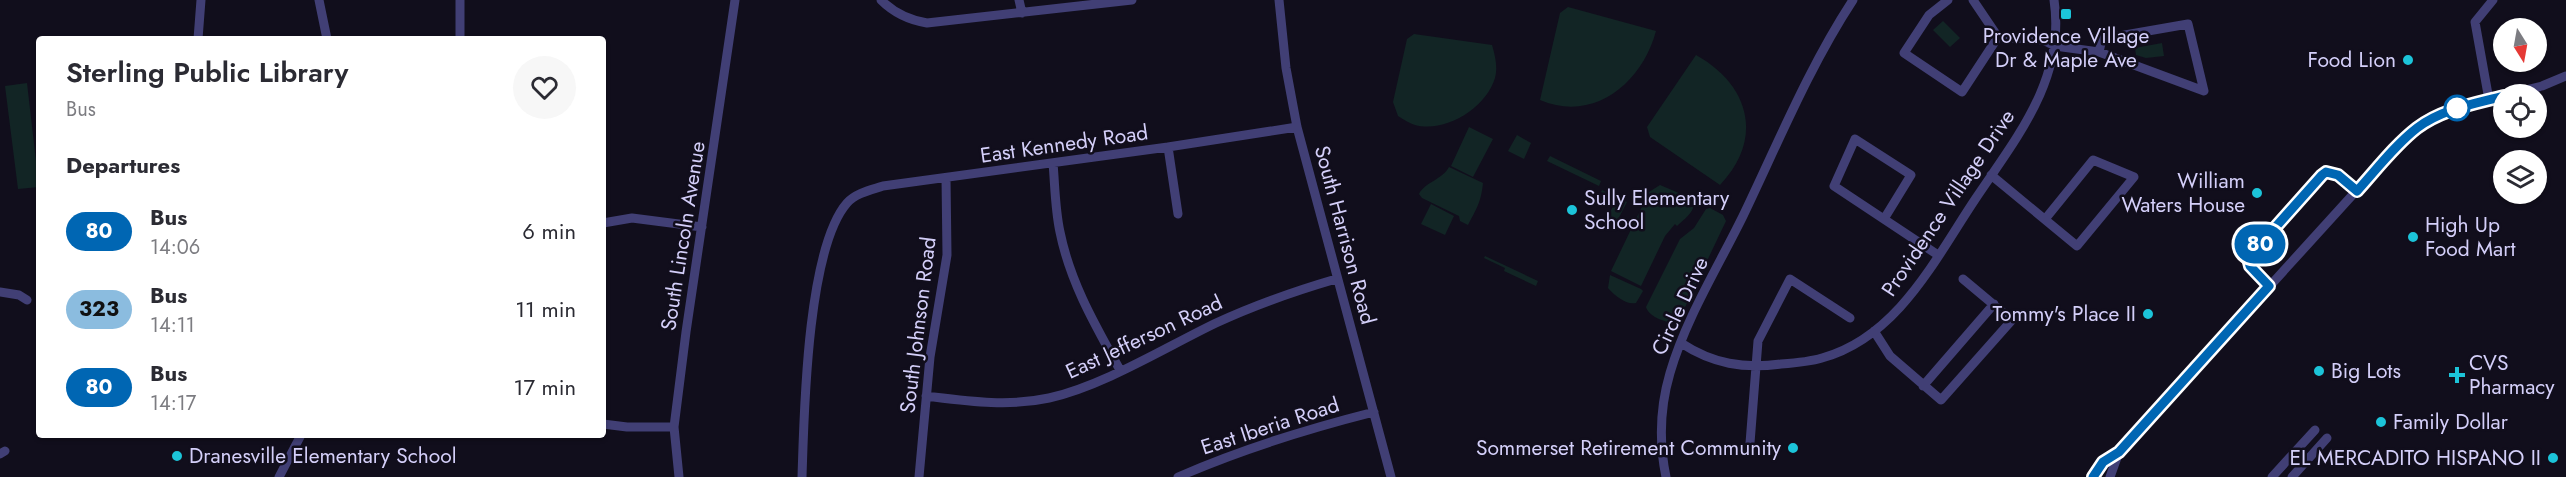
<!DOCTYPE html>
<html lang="en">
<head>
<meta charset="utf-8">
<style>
	:root { --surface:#fff; --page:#f7f7f7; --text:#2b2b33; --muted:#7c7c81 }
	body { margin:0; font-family:Jost,sans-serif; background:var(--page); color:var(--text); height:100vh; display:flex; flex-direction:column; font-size:22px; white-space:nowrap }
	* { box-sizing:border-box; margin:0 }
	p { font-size:20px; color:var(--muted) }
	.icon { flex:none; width:33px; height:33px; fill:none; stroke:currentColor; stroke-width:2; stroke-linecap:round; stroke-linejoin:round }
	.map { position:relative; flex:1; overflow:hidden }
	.drawer { position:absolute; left:36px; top:36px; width:570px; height:402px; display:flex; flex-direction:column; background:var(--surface); border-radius:6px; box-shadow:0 2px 4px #0004 }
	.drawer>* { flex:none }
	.badge { padding:0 12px; border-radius:20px; font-size:21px; line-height:39px }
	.needle { width:39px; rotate:169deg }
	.controls { position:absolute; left:2493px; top:18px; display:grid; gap:12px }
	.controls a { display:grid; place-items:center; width:54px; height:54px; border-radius:50%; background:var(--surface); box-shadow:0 2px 4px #0004; font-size:30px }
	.map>.badge { position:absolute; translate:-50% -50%; box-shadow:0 0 0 3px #fff }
	h2 { padding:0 30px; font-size:22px; line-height:54px }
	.round { display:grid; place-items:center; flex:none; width:63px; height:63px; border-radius:32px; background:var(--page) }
	.overview { display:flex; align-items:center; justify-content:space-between; height:102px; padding:0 30px }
	h1 { font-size:28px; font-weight:600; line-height:45px }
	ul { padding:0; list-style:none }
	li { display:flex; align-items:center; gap:18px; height:78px; padding:0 30px }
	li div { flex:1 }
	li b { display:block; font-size:22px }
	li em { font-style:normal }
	li .badge { min-width:66px; font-weight:700; text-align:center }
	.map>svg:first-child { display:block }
	.green { fill:#122525 }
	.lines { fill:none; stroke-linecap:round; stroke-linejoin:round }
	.minor { stroke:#413f75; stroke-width:9 }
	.line-casing { stroke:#fff; stroke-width:14 }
	.line { stroke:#0066b3; stroke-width:9 }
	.poi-dot { fill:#1cc4d9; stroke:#110e1c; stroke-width:2 }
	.stop-dot { fill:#fff; stroke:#0066b3; stroke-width:3 }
	.labels { text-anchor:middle; stroke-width:5; stroke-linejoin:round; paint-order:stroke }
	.poi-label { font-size:21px; fill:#d4cff9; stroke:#110e1c; text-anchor:start }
	.street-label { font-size:21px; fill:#d4cff9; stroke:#110e1c }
</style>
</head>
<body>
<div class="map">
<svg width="2566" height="477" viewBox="0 0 2566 477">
	<rect width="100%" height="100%" fill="#110e1c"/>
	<path class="green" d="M1568,7L1656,31C1642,83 1594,123 1540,100L1560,13Z
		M1943,21L1960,38L1950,47L1933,30Z
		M1414,34L1492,45C1495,55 1498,67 1495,78C1486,108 1446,133 1415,125C1409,123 1403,119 1398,116L1393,102L1407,39Z
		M2162,43L2164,56L2146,58L2136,55L2135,48Z
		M1696,55C1750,85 1764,139 1720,185L1650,137L1647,127Z
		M27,83L39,187L18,189L5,86Z
		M1469,127L1493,139L1473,177L1451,166Z
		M1517,135L1531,143L1524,159L1508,151Z
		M1550,156L1601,181L1599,186L1547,161Z
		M1449,167L1483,183C1481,202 1477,208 1468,225L1460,221L1459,216L1422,198L1419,194C1425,182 1442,180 1449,167Z
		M1660,185L1693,199C1697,211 1685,218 1677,226L1675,224L1665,236L1641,286L1611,271L1649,192Z
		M1602,190L1627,202L1613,229L1610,230L1604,225L1616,200L1601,192Z
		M1431,204L1454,216L1445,235L1421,224Z
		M1710,208L1723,215L1726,221L1678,322C1667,324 1649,317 1646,307L1680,239L1694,228L1706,209Z
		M1485,256L1538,281L1536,286L1504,271L1505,268L1484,258Z
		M1610,275L1641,289L1643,291L1636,303C1626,305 1615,296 1608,288Z"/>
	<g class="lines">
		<path class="minor" d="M319,0L327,39
			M460,0V39
			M881,0C894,13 909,20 927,23L1132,0
			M1019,0L1022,13
			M1279,0L1286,68L1297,127L1391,477
			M1948,0L1929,15L1904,53L1962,92L1998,37
			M1973,0L1998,37
			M1998,37L2043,40L2055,46L2099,52L2204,91L2188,24L2102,39L2099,52
			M198,39L201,0
			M2509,94L2542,86L2566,76
			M2489,100L2475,22L2493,0
			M1168,147L1178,214
			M1053,163C1055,186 1055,209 1060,232C1070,282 1095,325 1120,370
			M1991,175L2077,246L2134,177L2093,160L2046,218
			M1884,219L1911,175L1855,139L1834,186L1938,255
			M603,223L632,218L702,227
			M0,292L19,295L27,300
			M1874,331L1890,356L1941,400L2012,320L1963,279
			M1681,343C1713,364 1744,369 1781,364C1795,363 1809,362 1822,358C1898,337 1935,259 1976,198C2017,137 2066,78 2054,0
			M1923,386L1994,304
			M926,396C967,401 1008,407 1049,398C1103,386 1166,347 1216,323C1255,305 1295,291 1336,279
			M603,424L627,427H674
			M1750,443L1758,341L1790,279L1850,318
			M0,454L5,451
			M279,477L301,435
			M679,477L674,427L686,332L735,0
			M802,477C804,414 807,249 847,203C856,193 871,190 883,186L1168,147L1297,127
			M919,477L930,357L947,255L946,178
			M1178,477C1242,449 1307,429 1374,412
			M1666,477C1659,443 1660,407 1670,373C1686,318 1718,267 1743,216C1778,143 1809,67 1853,0
			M2093,477L2103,462L2119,452L2397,146C2435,112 2456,108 2504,96
			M2110,477L2119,452
			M2272,477L2315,430
			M2292,477L2327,438"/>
	</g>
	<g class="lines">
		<defs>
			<path id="line" d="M2093,477L2103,462L2119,452L2269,286L2250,266L2248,258L2322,175L2326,172L2338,175L2357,191C2376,170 2395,145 2417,128C2442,109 2474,104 2504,96"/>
		</defs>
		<use href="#line" class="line-casing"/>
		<use href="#line" class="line"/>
	</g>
	<g class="poi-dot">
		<rect x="2060" y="8" width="12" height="12" rx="3"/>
		<circle cx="2408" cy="60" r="6"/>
		<circle cx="2257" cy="193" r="6"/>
		<circle cx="1572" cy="210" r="6"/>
		<circle cx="2413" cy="237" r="6"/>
		<circle cx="2148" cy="314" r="6"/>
		<circle cx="2319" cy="371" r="6"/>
		<path d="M2454 366h6v6h6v6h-6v6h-6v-6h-6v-6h6z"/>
		<circle cx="2381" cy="422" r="6"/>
		<circle cx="1793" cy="448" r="6"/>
		<circle cx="177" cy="456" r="6"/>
		<circle cx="2553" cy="458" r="6"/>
	</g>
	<circle class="stop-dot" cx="2457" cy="108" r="12"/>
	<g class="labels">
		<g class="poi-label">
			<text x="2066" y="43" text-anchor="middle">Providence Village<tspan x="2066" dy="24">Dr &amp; Maple Ave</tspan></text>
			<text x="2396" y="67" text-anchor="end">Food Lion</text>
			<text x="2245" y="188" text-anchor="end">William<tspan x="2245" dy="24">Waters House</tspan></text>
			<text x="1584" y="205">Sully Elementary<tspan x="1584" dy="24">School</tspan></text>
			<text x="2425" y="232">High Up<tspan x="2425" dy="24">Food Mart</tspan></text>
			<text x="2136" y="321" text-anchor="end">Tommy's Place II</text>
			<text x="2469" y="370">CVS<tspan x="2469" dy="24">Pharmacy</tspan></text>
			<text x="2331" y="378">Big Lots</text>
			<text x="2393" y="429">Family Dollar</text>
			<text x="1781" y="455" text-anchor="end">Sommerset Retirement Community</text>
			<text x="189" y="463">Dranesville Elementary School</text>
			<text x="2541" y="465" text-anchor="end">EL MERCADITO HISPANO II</text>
		</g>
		<g class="street-label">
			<text transform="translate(1064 144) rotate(-8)" y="7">East Kennedy Road</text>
			<text transform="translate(1948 203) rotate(-56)" y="7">Providence Village Drive</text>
			<text transform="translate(1345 235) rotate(75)" y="7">South Harrison Road</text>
			<text transform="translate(683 236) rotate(-81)" y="7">South Lincoln Avenue</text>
			<text transform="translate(1680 306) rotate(-65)" y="7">Circle Drive</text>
			<text transform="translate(918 325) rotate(-83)" y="7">South Johnson Road</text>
			<text transform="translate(1144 337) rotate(-25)" y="7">East Jefferson Road</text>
			<text transform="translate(1270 426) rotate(-18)" y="7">East Iberia Road</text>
		</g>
	</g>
</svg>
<div class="controls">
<a><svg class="needle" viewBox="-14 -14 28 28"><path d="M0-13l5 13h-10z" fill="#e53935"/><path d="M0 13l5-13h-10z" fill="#7c7c81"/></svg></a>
<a><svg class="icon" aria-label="locate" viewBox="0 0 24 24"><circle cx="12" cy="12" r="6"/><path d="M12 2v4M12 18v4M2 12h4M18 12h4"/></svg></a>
<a><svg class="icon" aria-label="layers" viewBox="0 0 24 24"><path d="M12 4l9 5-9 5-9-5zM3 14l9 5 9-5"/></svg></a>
</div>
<b class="badge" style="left:2260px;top:244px;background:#0066b3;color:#fff">80</b>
<section class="drawer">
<div class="overview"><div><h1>Sterling Public Library</h1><p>Bus</p></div><a class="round"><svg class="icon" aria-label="heart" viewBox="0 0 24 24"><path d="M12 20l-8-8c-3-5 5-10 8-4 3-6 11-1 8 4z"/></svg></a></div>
<h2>Departures</h2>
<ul>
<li><span class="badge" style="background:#0066b3;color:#fff">80</span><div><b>Bus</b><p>14:06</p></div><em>6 min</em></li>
<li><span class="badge" style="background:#8bbcdf;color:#111">323</span><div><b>Bus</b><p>14:11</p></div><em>11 min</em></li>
<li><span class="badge" style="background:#0066b3;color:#fff">80</span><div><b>Bus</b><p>14:17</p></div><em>17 min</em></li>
</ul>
</section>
</div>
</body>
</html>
